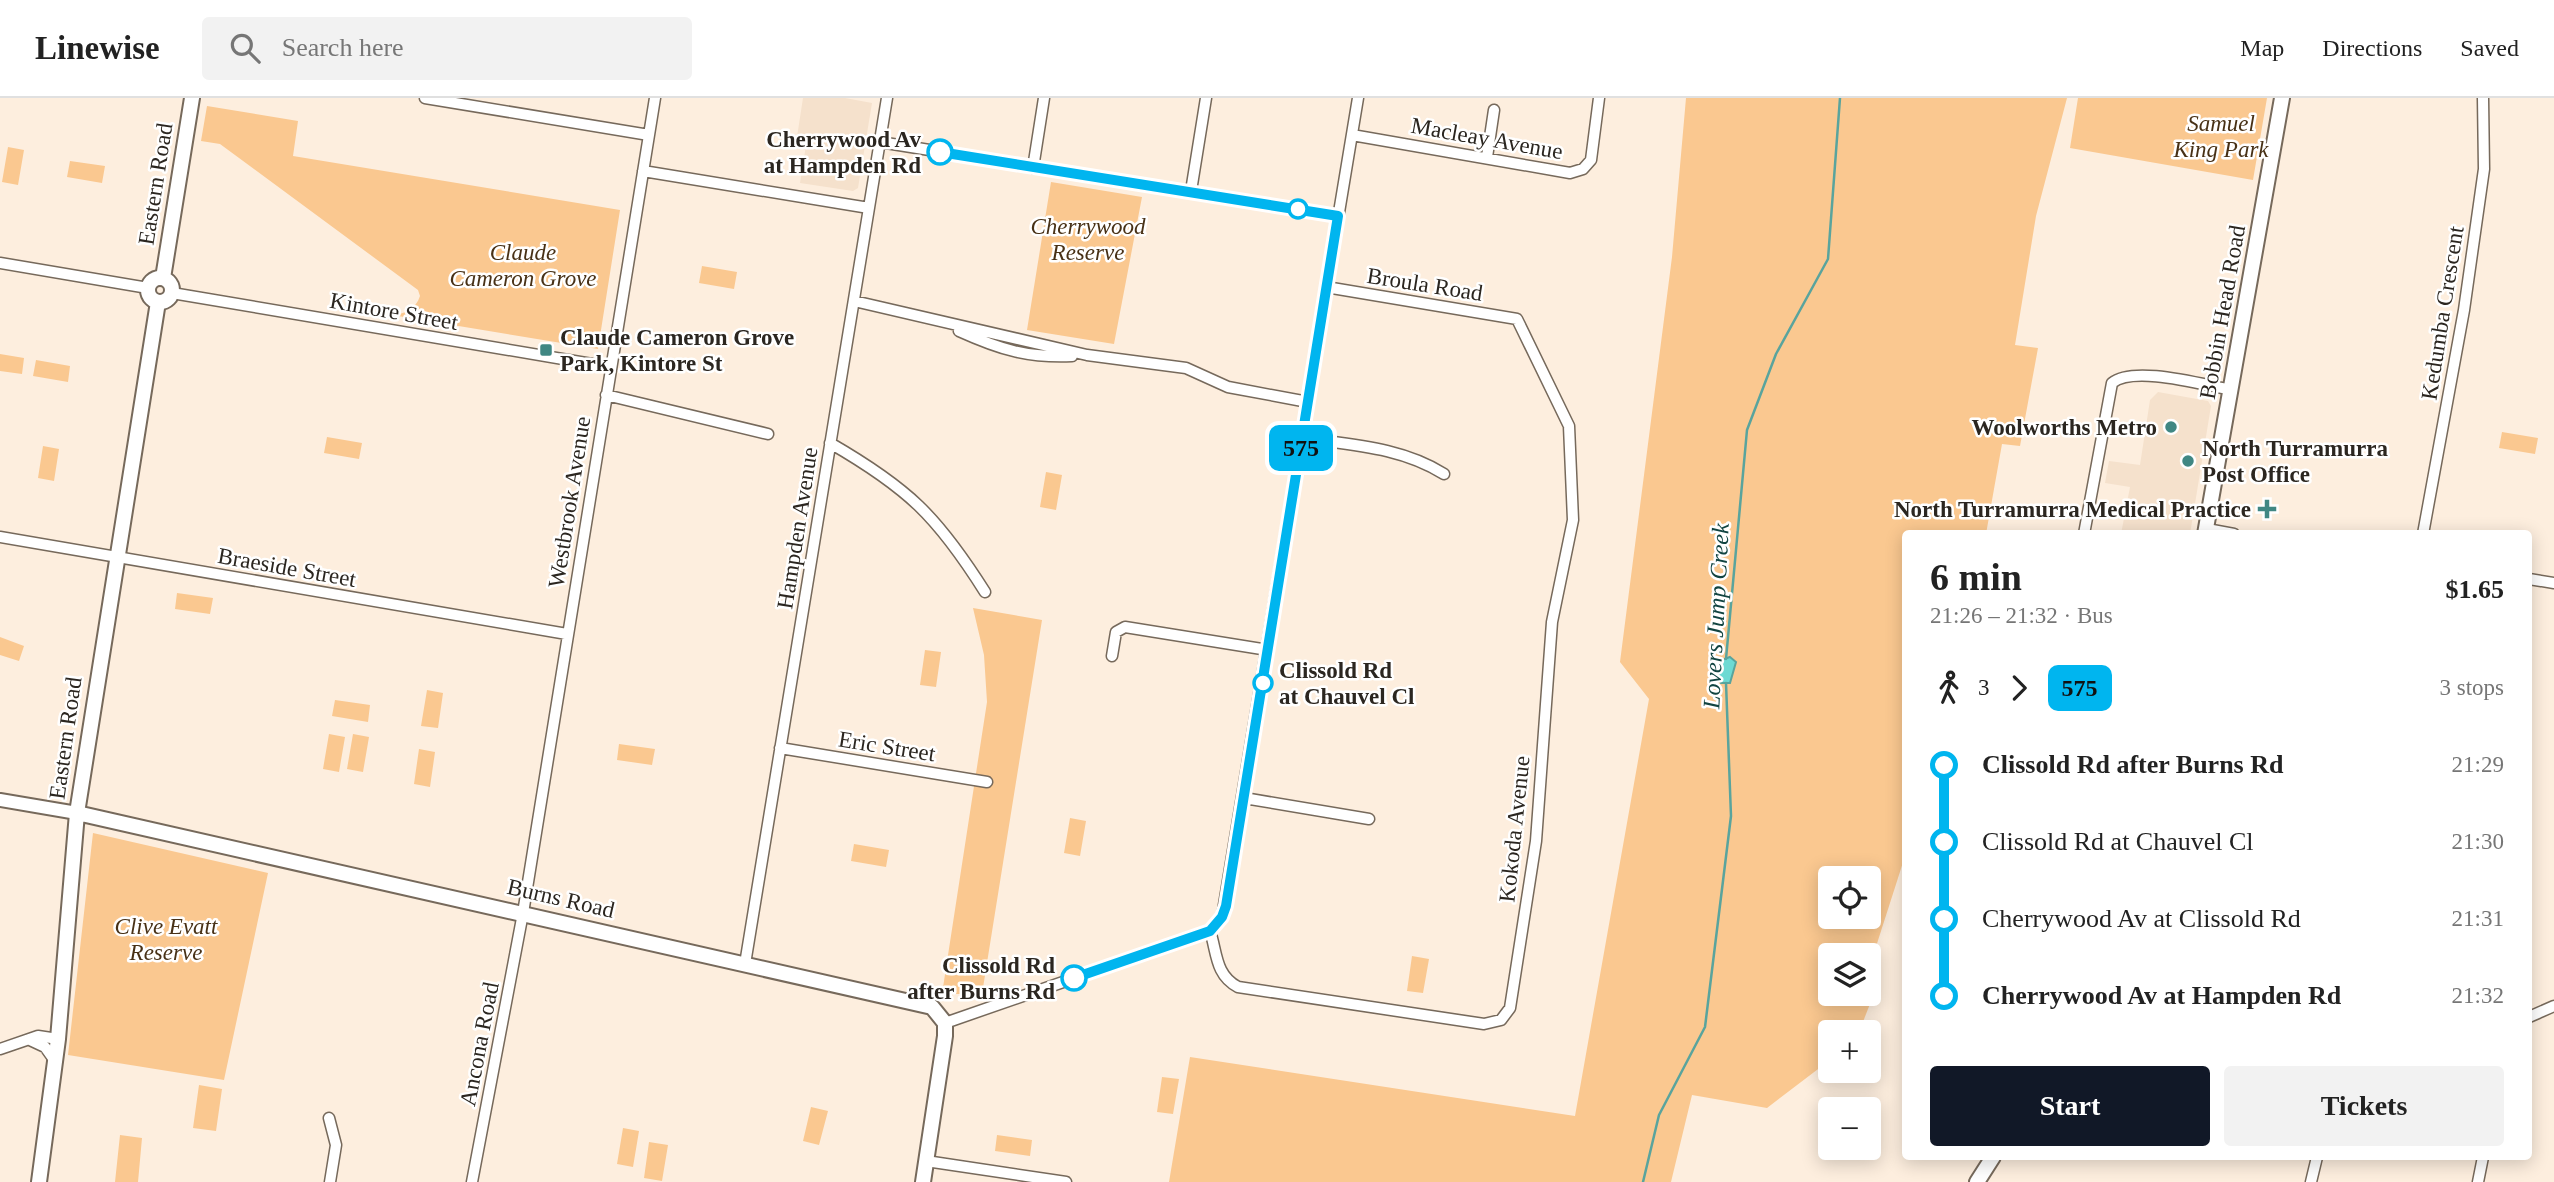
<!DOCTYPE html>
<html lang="en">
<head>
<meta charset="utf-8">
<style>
	:root { --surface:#fff; --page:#f2f2f2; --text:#222; --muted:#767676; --line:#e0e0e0; --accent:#111827 }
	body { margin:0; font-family:"Times New Roman",serif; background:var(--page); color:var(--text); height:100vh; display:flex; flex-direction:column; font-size:26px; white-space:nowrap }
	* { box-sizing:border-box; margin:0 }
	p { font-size:23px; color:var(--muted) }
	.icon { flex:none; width:38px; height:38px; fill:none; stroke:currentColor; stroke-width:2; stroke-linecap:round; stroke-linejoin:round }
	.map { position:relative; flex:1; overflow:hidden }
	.side { position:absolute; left:1902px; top:432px; width:630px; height:630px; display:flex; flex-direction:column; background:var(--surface); border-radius:7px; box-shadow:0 4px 18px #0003 }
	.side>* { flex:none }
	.badge { padding:0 14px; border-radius:10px; font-size:24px; line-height:46px }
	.tools { position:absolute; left:1818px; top:768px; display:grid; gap:14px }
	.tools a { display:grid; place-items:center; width:63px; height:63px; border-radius:7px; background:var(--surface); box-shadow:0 4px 18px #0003; font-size:35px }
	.map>.badge { position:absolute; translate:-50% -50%; box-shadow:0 0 0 4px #fff }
	.legs { display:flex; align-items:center; gap:10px; height:77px; padding:0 28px; font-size:23px }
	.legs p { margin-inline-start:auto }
	.headline { display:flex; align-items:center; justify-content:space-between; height:119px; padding:0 28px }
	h1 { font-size:38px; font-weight:700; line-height:52px }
	.cta { display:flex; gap:14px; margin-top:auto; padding:14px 28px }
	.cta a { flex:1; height:80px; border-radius:7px; background:var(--accent); color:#fff; font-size:28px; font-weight:700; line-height:80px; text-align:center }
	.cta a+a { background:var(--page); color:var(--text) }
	ul { padding:0 28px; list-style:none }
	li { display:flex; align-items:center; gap:24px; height:77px; font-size:26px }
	li i { display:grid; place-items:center; width:10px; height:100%; margin:0 9px; background:currentColor }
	li i::after { content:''; width:18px; height:18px; margin:-9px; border:5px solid; border-radius:50%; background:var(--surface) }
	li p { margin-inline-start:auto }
	li:first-child i { background:linear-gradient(#0000 50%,currentColor 0) }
	li:last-child i { background:linear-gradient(currentColor 50%,#0000 0) }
	header { display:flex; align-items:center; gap:42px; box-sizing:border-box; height:98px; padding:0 35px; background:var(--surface); border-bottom:2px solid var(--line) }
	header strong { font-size:33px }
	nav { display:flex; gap:38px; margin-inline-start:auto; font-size:24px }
	.search { width:490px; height:63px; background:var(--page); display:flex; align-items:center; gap:18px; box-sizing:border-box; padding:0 24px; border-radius:7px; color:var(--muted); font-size:26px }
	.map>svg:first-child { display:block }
	.built { fill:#f5e1cc }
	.green { fill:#fac890; fill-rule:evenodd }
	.water { fill:#6ddad3; stroke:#59a49d; stroke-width:2 }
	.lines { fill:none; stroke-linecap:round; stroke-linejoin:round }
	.stream { stroke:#59a49d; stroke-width:2.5 }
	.minor-casing { stroke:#76695b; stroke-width:13 }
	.tertiary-casing { stroke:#76695b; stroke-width:16 }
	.secondary-casing { stroke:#76695b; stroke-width:18 }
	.minor { stroke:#fff; stroke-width:10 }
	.tertiary { stroke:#fff; stroke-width:12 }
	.secondary { stroke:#fff; stroke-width:14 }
	.line-1-casing { stroke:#fff; stroke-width:16 }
	.line-1 { stroke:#00b5ef; stroke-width:10 }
	.stop-1-dot { fill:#fff; stroke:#00b5ef; stroke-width:3.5 }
	.poi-dot { fill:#408783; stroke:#fff; stroke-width:2.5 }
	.labels { text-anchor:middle; stroke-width:5; stroke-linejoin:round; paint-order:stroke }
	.park-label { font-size:23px; font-style:italic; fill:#483116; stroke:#fff }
	.street-label { font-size:23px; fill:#2b2620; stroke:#fff }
	.stop-label { font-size:23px; font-weight:bold; fill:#2b2620; stroke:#fff; text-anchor:end }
	.poi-label { font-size:23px; font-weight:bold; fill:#2b2620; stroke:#fff; text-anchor:start }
	.water-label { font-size:24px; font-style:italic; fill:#114441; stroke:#fff }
</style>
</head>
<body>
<header>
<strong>Linewise</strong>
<div class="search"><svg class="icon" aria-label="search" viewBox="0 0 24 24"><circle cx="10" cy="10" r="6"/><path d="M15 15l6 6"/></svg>Search here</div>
<nav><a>Map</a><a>Directions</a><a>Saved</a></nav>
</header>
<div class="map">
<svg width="2554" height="1084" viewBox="0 0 2554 1084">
	<rect width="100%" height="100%" fill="#fdeede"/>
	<path class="built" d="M803,0H845L872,5L858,90L853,93L800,85L807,41L797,39Z
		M2158,294L2208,303L2211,308L2190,436H2121L2130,389L2105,385L2109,363L2140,367L2150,302Z"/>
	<path class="green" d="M1686,0H2067L2036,118L2015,247L2038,250L2020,348L2002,346L1986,436H1906V701C1899,720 1906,735 1906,755L1873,858L1877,888L1859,934H1830V962L1767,1010L1692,997L1671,1084H1169L1190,959L1575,1018L1649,601L1620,564L1672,159ZM1830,780H1869V819H1830ZM1830,858H1869V896H1830Z
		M2078,0H2267L2253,82L2070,50Z
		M207,8L298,23L293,58L620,112L598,251L392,217C405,216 416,211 420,198L418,192L220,46L201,43Z
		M8,49L24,52L18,87L2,84Z
		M70,63L105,68L102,85L67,79Z
		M1051,84L1142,99L1114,246L1027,232Z
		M702,168L737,174L734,191L699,185Z
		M0,256L24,260L22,276L0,273Z
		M36,262L70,268L68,284L33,278Z
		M2502,334L2538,340L2535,356L2499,350Z
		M327,339L362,345L359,361L324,355Z
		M43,348L59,351L54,383L38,380Z
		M1046,374L1062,377L1056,412L1040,409Z
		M177,495L213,500L210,516L175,511Z
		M973,510L1042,522L982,896H942L987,604L984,557Z
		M0,539L24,548L19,563L0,557Z
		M925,552L941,554L936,589L920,587Z
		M427,592L443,595L438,630L421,628Z
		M335,602L370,607L368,624L332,618Z
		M329,636L345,639L339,674L323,671Z
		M353,636L369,639L363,674L347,671Z
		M619,646L655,651L652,667L617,662Z
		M419,651L435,654L430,689L414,686Z
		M1070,720L1086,723L1080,758L1064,755Z
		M93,735L268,775L224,982L68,957Z
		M854,746L889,752L886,769L851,763Z
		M1412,858L1429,861L1423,895L1407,893Z
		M1162,979L1179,981L1173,1016L1157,1014Z
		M199,987L222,991L216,1033L193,1030Z
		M811,1009L828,1013L819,1047L803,1043Z
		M623,1030L639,1033L633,1069L617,1066Z
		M120,1037L142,1040L138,1084H115Z
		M997,1037L1032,1042L1030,1058L995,1053Z
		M649,1044L668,1047L662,1083L644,1080Z"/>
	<path class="water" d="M1730,559L1736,564L1730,585H1721L1717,578L1719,563Z"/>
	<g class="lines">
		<path class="stream" d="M1726,561L1747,332L1776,256L1828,161L1840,0
			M1643,1084L1659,1017L1705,929L1731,718L1726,585"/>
		<defs>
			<path id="minor" d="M425,0L649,37
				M1352,37L1570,75L1583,71L1591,62L1599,0
				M880,44L1338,118
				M1487,59L1494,12
				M1033,70L1044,0
				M643,73L869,110
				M1191,93L1206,0
				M0,165L148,190
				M172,195L610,269
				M854,203L1087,257L1186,270L1228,289L1308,304
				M959,233C999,251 1027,260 1072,258
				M606,297L768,336
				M1303,340C1351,347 1401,349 1444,376
				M830,345C908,390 937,418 985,494
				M2207,431L2234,436
				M2084,436L2112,285C2134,267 2203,287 2232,292
				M2423,436L2464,212L2484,71L2483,0
				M0,439L567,536
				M2529,481L2554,485
				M1112,558L1116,534L1125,529L1268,552
				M780,650L987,684
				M1244,700L1369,721
				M1210,833C1217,854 1215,877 1238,889L1484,926L1501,922L1510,910L1536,743L1552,524L1573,422L1569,328L1517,221L1326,189
				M745,866L887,0
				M2529,919L2554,908
				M945,925L1210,833L1222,819L1358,0
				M30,942L45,949L55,963
				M0,951L38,938L58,941
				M329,1020L336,1047L330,1084
				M926,1063L1066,1084
				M472,1084L523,815L655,0
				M2311,1084L2317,1059
				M2478,1084L2483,1059"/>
			<path id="tertiary" d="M0,702L77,715"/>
			<path id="secondary" d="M148 192a12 12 0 1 1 24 0a12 12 0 1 1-24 0Z
				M163,180L192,0
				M2205,436L2282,0
				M77,715L932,909L945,925V938L923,1084
				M39,1084L58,941L77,715L158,204
				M1977,1084L1993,1059"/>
		</defs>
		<use href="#minor" class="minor-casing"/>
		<use href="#tertiary" class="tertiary-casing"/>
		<use href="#secondary" class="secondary-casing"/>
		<use href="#minor" class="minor"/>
		<use href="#tertiary" class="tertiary"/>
		<use href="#secondary" class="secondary"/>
	</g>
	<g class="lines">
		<defs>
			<path id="line-1" d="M940,54L1338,118L1226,808L1222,819L1210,833L1074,880"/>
		</defs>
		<use href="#line-1" class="line-1-casing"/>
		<use href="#line-1" class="line-1"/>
	</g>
	<g class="stop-1-dot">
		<circle cx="940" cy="54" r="12"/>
		<circle cx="1298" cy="111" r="9"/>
		<circle cx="1263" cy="585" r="9"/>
		<circle cx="1074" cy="880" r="12"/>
	</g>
	<g class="poi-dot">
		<rect x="539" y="245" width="14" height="14" rx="3.5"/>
		<circle cx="2171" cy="329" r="7"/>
		<circle cx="2188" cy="363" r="7"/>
		<path d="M2263.5 400.5h7v7h7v7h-7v7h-7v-7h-7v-7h7z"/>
	</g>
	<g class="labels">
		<g class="park-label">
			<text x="2221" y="33">Samuel<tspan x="2221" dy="26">King Park</tspan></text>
			<text x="1088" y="136">Cherrywood<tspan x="1088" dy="26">Reserve</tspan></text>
			<text x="523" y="162">Claude<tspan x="523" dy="26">Cameron Grove</tspan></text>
			<text x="166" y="836">Clive Evatt<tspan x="166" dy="26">Reserve</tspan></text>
		</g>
		<g class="street-label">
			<text transform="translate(1487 40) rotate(10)" y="8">Macleay Avenue</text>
			<text transform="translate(155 86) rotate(-81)" y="8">Eastern Road</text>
			<text transform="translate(1425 186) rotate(9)" y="8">Broula Road</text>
			<text transform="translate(394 213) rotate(10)" y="8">Kintore Street</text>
			<text transform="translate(2222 214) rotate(-80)" y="8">Bobbin Head Road</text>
			<text transform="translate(2442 215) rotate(-81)" y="8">Kedumba Crescent</text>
			<text transform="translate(569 404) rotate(-81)" y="8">Westbrook Avenue</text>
			<text transform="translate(797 430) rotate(-81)" y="8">Hampden Avenue</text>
			<text transform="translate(287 469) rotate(10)" y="8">Braeside Street</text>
			<text transform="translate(65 640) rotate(-82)" y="8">Eastern Road</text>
			<text transform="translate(887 648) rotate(9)" y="8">Eric Street</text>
			<text transform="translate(1514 731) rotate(-84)" y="8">Kokoda Avenue</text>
			<text transform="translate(561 800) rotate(13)" y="8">Burns Road</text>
			<text transform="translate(479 946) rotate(-79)" y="8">Ancona Road</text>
		</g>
		<g class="stop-label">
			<text x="921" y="49">Cherrywood Av<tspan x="921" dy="26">at Hampden Rd</tspan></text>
			<text x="1279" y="580" text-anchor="start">Clissold Rd<tspan x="1279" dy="26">at Chauvel Cl</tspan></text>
			<text x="1055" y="875">Clissold Rd<tspan x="1055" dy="26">after Burns Rd</tspan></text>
		</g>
		<g class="poi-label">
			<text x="560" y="247">Claude Cameron Grove<tspan x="560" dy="26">Park, Kintore St</tspan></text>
			<text x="2157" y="337" text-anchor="end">Woolworths Metro</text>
			<text x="2202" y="358">North Turramurra<tspan x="2202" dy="26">Post Office</tspan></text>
			<text x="2251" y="419" text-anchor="end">North Turramurra Medical Practice</text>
		</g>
		<g class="water-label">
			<text transform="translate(1716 518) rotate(-87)" y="8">Lovers Jump Creek</text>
		</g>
	</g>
</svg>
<div class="tools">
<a><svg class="icon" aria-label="locate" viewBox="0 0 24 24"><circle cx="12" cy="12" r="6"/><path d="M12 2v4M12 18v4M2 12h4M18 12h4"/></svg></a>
<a><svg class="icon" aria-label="layers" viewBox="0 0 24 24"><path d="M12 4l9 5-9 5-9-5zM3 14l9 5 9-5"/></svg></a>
<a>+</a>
<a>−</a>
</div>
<b class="badge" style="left:1301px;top:350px;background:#00b5ef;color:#111">575</b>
<section class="side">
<div class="headline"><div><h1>6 min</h1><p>21:26 – 21:32 · Bus</p></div><b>$1.65</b></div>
<div class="legs"><svg class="icon" aria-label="walk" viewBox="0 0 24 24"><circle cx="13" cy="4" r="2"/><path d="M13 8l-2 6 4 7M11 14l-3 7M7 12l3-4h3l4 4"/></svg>3<svg class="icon" aria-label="forward" viewBox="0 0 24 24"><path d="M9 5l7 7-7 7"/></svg><b class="badge" style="background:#00b5ef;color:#111">575</b><p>3 stops</p></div>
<ul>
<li><i style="color:#00b5ef"></i><b>Clissold Rd after Burns Rd</b><p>21:29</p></li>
<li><i style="color:#00b5ef"></i><span>Clissold Rd at Chauvel Cl</span><p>21:30</p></li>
<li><i style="color:#00b5ef"></i><span>Cherrywood Av at Clissold Rd</span><p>21:31</p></li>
<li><i style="color:#00b5ef"></i><b>Cherrywood Av at Hampden Rd</b><p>21:32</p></li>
</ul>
<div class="cta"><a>Start</a><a>Tickets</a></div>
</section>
</div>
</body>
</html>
